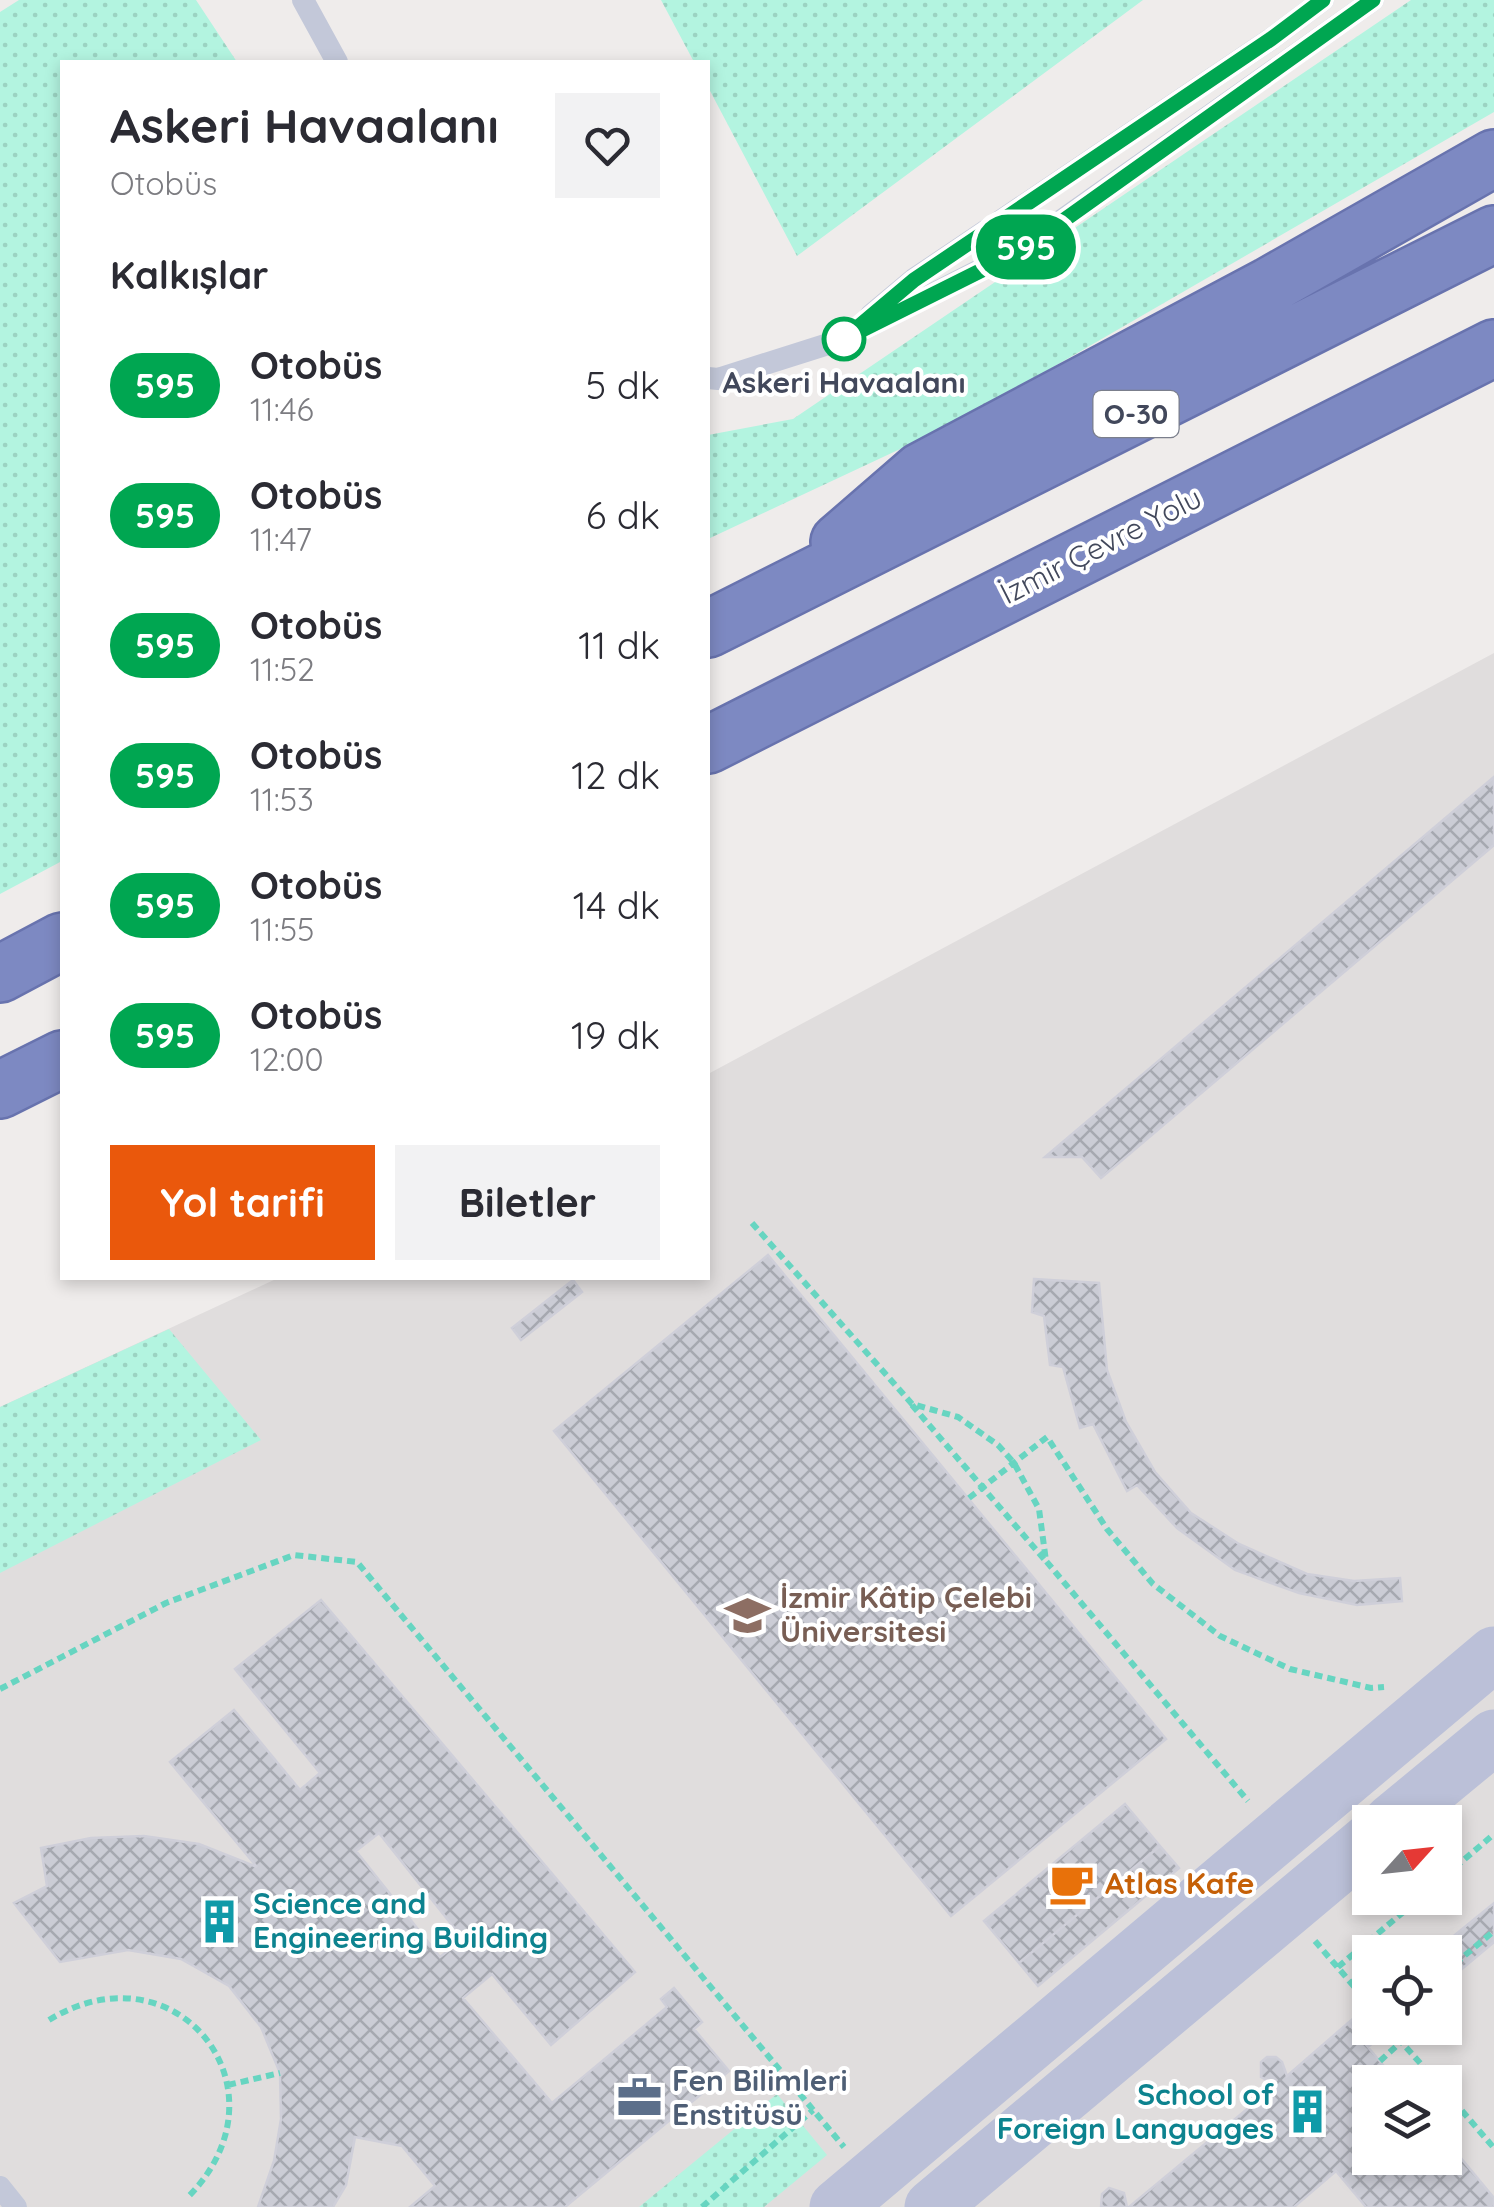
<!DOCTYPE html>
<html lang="tr">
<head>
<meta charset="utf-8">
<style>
	:root { --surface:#fff; --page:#f2f2f3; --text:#2b2b33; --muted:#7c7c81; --accent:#ea580c }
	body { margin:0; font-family:Quicksand,sans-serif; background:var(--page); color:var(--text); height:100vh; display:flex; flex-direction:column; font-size:38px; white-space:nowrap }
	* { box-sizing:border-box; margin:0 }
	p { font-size:32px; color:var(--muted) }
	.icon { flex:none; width:55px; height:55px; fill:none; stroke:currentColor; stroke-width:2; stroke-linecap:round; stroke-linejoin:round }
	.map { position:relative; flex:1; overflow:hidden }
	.panel { position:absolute; left:60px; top:60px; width:650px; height:1220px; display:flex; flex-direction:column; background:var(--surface); border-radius:0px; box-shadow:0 5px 15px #0003 }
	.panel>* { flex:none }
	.badge { padding:0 20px; border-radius:32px; font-size:35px; line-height:65px }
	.needle { width:65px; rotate:63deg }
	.controls { position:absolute; left:1352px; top:1805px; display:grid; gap:20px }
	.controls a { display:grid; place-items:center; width:110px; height:110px; border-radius:0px; background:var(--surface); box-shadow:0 5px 15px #0003; font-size:50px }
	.map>.badge { position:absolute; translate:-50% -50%; box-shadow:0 0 0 5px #fff }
	h2 { padding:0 50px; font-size:38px; line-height:90px }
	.round { display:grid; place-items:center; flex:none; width:105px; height:105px; border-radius:0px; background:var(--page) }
	.summary { display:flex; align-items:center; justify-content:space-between; height:170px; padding:0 50px }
	h1 { font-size:48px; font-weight:700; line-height:75px }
	.cta { display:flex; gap:20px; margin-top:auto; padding:20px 50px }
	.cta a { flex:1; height:115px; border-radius:0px; background:var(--accent); color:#fff; font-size:40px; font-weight:700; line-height:115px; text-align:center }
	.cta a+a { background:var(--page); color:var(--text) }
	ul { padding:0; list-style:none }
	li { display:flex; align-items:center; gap:30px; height:130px; padding:0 50px }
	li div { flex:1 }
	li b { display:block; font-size:38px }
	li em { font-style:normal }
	li .badge { min-width:110px; font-weight:700; text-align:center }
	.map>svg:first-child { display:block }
	.education { fill:#e0dddd; fill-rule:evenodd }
	.grass { fill:url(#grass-dots) }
	.building { fill:url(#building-cross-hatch); stroke:#cfcfd9; stroke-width:2.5; fill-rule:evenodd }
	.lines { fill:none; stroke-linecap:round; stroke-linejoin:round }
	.highway-casing { stroke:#6873ae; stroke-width:60 }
	.path { stroke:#67d5c1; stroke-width:6; stroke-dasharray:8 5; stroke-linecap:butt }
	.lane { stroke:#c3c8d9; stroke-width:22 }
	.secondary { stroke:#bbc0d8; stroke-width:55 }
	.highway { stroke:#7d89c2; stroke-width:55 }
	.line-casing { stroke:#fff; stroke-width:22 }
	.line { stroke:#00a651; stroke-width:15 }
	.stop-dot { fill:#fff; stroke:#00a651; stroke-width:5 }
	.labels { text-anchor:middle; stroke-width:8; stroke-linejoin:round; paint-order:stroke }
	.shield { fill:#fff; stroke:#7b7f8c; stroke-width:2.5 }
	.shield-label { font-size:28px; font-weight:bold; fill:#42485b }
	.stop-label { font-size:30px; font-weight:bold; fill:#42485b; stroke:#fff }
	.street-label { font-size:30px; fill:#42485b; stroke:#fff }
	.education-label { font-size:30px; font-weight:bold; fill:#785e54; stroke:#fff; text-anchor:start }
	.food-label { font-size:30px; font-weight:bold; fill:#c56008; stroke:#fff; text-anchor:start }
	.culture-label { font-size:30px; font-weight:bold; fill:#0d838f; stroke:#fff; text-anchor:start }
	.service-label { font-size:30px; font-weight:bold; fill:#4e5e75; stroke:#fff; text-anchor:start }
</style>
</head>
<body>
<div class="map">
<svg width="1494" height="2207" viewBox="0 0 1494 2207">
	<defs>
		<pattern id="grass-dots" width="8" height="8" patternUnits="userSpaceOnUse" patternTransform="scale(2.5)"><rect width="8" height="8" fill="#b3f4e0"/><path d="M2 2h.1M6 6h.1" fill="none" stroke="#9bd3c2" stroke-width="1.8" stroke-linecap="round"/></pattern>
		<pattern id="building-cross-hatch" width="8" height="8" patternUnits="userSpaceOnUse" patternTransform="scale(2.5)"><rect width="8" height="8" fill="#cbccd5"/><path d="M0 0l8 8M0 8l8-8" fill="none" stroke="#a6a8b0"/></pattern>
	</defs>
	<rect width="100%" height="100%" fill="#efeceb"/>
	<path class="education" d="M1494,653V2207H0V1407L278,1278H708V1074ZM1370,1822H1445V1898H1370ZM1370,1952H1445V2028H1370ZM1370,2082H1445V2158H1370Z"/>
	<path class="grass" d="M19,0H196L237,62H62V861L0,894V12Z
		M661,0H1143L797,256L708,87V62H694Z
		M1411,0H1494V112L960,421L708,539V435L793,419Z
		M169,1329L261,1440L0,1573V1407Z
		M777,2094L827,2155L764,2207H639Z"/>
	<path class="building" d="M1494,777V845L1101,1178L1082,1157H1045Z
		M768,1255L1166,1739L951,1916L554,1431Z
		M1034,1279L1099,1283L1107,1370L1126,1422L1155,1472L1191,1513L1239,1544L1307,1574L1354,1581L1400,1578L1402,1601L1357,1605L1299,1593L1235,1570L1177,1528L1137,1485L1127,1491L1093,1424L1080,1428L1063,1367L1050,1365L1044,1316L1032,1312Z
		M573,1280L582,1292L521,1340L512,1328Z
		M321,1600L635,1972L551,2045L492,1974L463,1998L552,2103L667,2007L661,1999L674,1988L702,2022L694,2029L729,2071L565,2207H410L435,2186L402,2146L355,2137L346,2185L333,2207H258L274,2161L281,2119L280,2073L261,2027L229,1986L181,1959L128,1950L60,1962L14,1903L47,1886L41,1848L91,1838L144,1836L199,1844L257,1867L170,1762L234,1710L300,1790L320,1773L235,1669ZM379,1833L463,1939L440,1957L356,1851Z
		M1125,1804L1160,1846L1019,1963L984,1921Z
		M1160,1846L1179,1868L1038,1986L1019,1963Z
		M1494,1903V1942L1445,1983V1952H1434Z
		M1370,2005V2028H1391L1368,2047L1348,2023Z
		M1348,2023L1397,2082H1370V2158H1445V2139L1494,2198V2207H1366L1336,2171L1294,2207H1129L1276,2085L1261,2077V2062L1267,2057H1276L1282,2062L1287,2076Z
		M1109,2188L1124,2193L1127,2207H1101L1102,2194Z"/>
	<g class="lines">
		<defs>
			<path id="highway" d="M839,542L921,471L1269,286L1494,158
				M708,629L1494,234
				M708,745L1494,348
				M0,974L62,941
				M0,1090L62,1059"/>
		</defs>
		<use href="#highway" class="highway-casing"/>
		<path class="path" d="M752,1223L912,1404L958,1417L998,1445L1014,1463L1039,1509L1046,1561L1248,1801
			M912,1405L1044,1559
			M969,1498L1047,1437L1107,1529L1153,1584L1220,1636L1290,1669L1371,1688L1384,1687
			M0,1689L166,1603L294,1555L357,1562L844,2147
			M1445,1876L1494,1834
			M1315,1941L1370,2005
			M1338,1967L1420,1898
			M1445,1972L1494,1931
			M49,2020C177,1942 294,2090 188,2197
			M1389,2028L1437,2082
			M1380,2061L1402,2041
			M228,2085L280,2073
			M1445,2091L1494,2148
			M702,2207L813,2110"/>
		<path class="lane" d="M303,0L337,62
			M871,315L914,279L1271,39L1323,0
			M708,378L718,379L844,339L1021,249L1373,0
			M0,2187L16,2207"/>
		<path class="secondary" d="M1391,1822L1494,1737
			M837,2207L1494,1654
			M932,2207L1370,1840"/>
		<use href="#highway" class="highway"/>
	</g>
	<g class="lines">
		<defs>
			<path id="line" d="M1323,0L1271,39L914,280L844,339L1022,250L1373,0"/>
		</defs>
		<use href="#line" class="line-casing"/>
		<use href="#line" class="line"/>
	</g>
	<defs>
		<symbol id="university-bare" viewBox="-9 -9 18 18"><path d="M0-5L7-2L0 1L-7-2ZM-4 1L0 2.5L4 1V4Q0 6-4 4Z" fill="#8d6e63" stroke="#fff" stroke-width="2.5" paint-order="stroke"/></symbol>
		<symbol id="cafe-bare" viewBox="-9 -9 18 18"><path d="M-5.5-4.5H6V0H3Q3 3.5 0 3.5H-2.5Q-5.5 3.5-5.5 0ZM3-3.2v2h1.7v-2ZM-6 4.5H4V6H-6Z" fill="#e8710a" stroke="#fff" stroke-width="2.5" paint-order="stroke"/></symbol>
		<symbol id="building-bare" viewBox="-9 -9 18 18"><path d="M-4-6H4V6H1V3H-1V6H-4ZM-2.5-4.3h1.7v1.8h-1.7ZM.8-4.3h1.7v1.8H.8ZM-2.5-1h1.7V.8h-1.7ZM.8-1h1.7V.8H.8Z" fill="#0f9aa8" stroke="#fff" stroke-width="2.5" paint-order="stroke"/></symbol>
		<symbol id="office-bare" viewBox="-9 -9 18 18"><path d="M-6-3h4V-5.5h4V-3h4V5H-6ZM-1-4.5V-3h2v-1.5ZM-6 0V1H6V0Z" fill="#5c6f8a" stroke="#fff" stroke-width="2.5" paint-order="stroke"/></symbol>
	</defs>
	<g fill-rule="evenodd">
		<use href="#university-bare" x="716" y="1584" width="63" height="63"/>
		<use href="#cafe-bare" x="1040" y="1852" width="63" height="63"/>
		<use href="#building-bare" x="188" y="1890" width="63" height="63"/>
		<use href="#office-bare" x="608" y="2066" width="63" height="63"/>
		<use href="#building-bare" x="1276" y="2080" width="63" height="63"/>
	</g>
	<circle class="stop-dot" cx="844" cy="339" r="20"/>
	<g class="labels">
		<rect class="shield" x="1093.5" y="391" width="85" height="46" rx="8"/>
		<g class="shield-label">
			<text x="1136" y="424">O-30</text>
		</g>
		<g class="stop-label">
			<text x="844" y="393">Askeri Havaalanı</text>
		</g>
		<g class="street-label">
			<text transform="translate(1101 546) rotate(-27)" y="10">İzmir Çevre Yolu</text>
		</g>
		<g class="education-label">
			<text x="780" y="1608">İzmir Kâtip Çelebi<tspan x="780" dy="34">Üniversitesi</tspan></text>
		</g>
		<g class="food-label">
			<text x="1105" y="1894">Atlas Kafe</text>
		</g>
		<g class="culture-label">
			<text x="253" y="1914">Science and<tspan x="253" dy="34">Engineering Building</tspan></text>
			<text x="1274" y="2105" text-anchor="end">School of<tspan x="1274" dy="34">Foreign Languages</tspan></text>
		</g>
		<g class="service-label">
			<text x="672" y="2091">Fen Bilimleri<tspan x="672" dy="34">Enstitüsü</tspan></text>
		</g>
	</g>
</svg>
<div class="controls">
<a><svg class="needle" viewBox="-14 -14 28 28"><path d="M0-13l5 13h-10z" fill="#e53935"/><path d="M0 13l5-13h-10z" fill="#7c7c81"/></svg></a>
<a><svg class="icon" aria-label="locate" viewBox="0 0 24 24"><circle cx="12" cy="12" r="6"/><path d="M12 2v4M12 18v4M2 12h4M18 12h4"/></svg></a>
<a><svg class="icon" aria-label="layers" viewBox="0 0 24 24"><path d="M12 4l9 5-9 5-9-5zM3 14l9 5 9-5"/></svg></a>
</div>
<b class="badge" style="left:1026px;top:247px;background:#00a651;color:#fff">595</b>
<section class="panel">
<div class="summary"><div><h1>Askeri Havaalanı</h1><p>Otobüs</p></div><a class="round"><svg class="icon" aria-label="heart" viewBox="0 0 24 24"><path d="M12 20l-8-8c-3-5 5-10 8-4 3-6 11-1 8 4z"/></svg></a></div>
<h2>Kalkışlar</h2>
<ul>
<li><span class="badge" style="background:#00a651;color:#fff">595</span><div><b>Otobüs</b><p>11:46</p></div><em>5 dk</em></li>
<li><span class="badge" style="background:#00a651;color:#fff">595</span><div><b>Otobüs</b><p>11:47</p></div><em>6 dk</em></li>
<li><span class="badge" style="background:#00a651;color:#fff">595</span><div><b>Otobüs</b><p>11:52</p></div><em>11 dk</em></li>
<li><span class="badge" style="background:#00a651;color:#fff">595</span><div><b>Otobüs</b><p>11:53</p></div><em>12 dk</em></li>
<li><span class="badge" style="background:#00a651;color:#fff">595</span><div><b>Otobüs</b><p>11:55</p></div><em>14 dk</em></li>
<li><span class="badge" style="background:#00a651;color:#fff">595</span><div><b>Otobüs</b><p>12:00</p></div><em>19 dk</em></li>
</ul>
<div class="cta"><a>Yol tarifi</a><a>Biletler</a></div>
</section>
</div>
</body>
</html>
